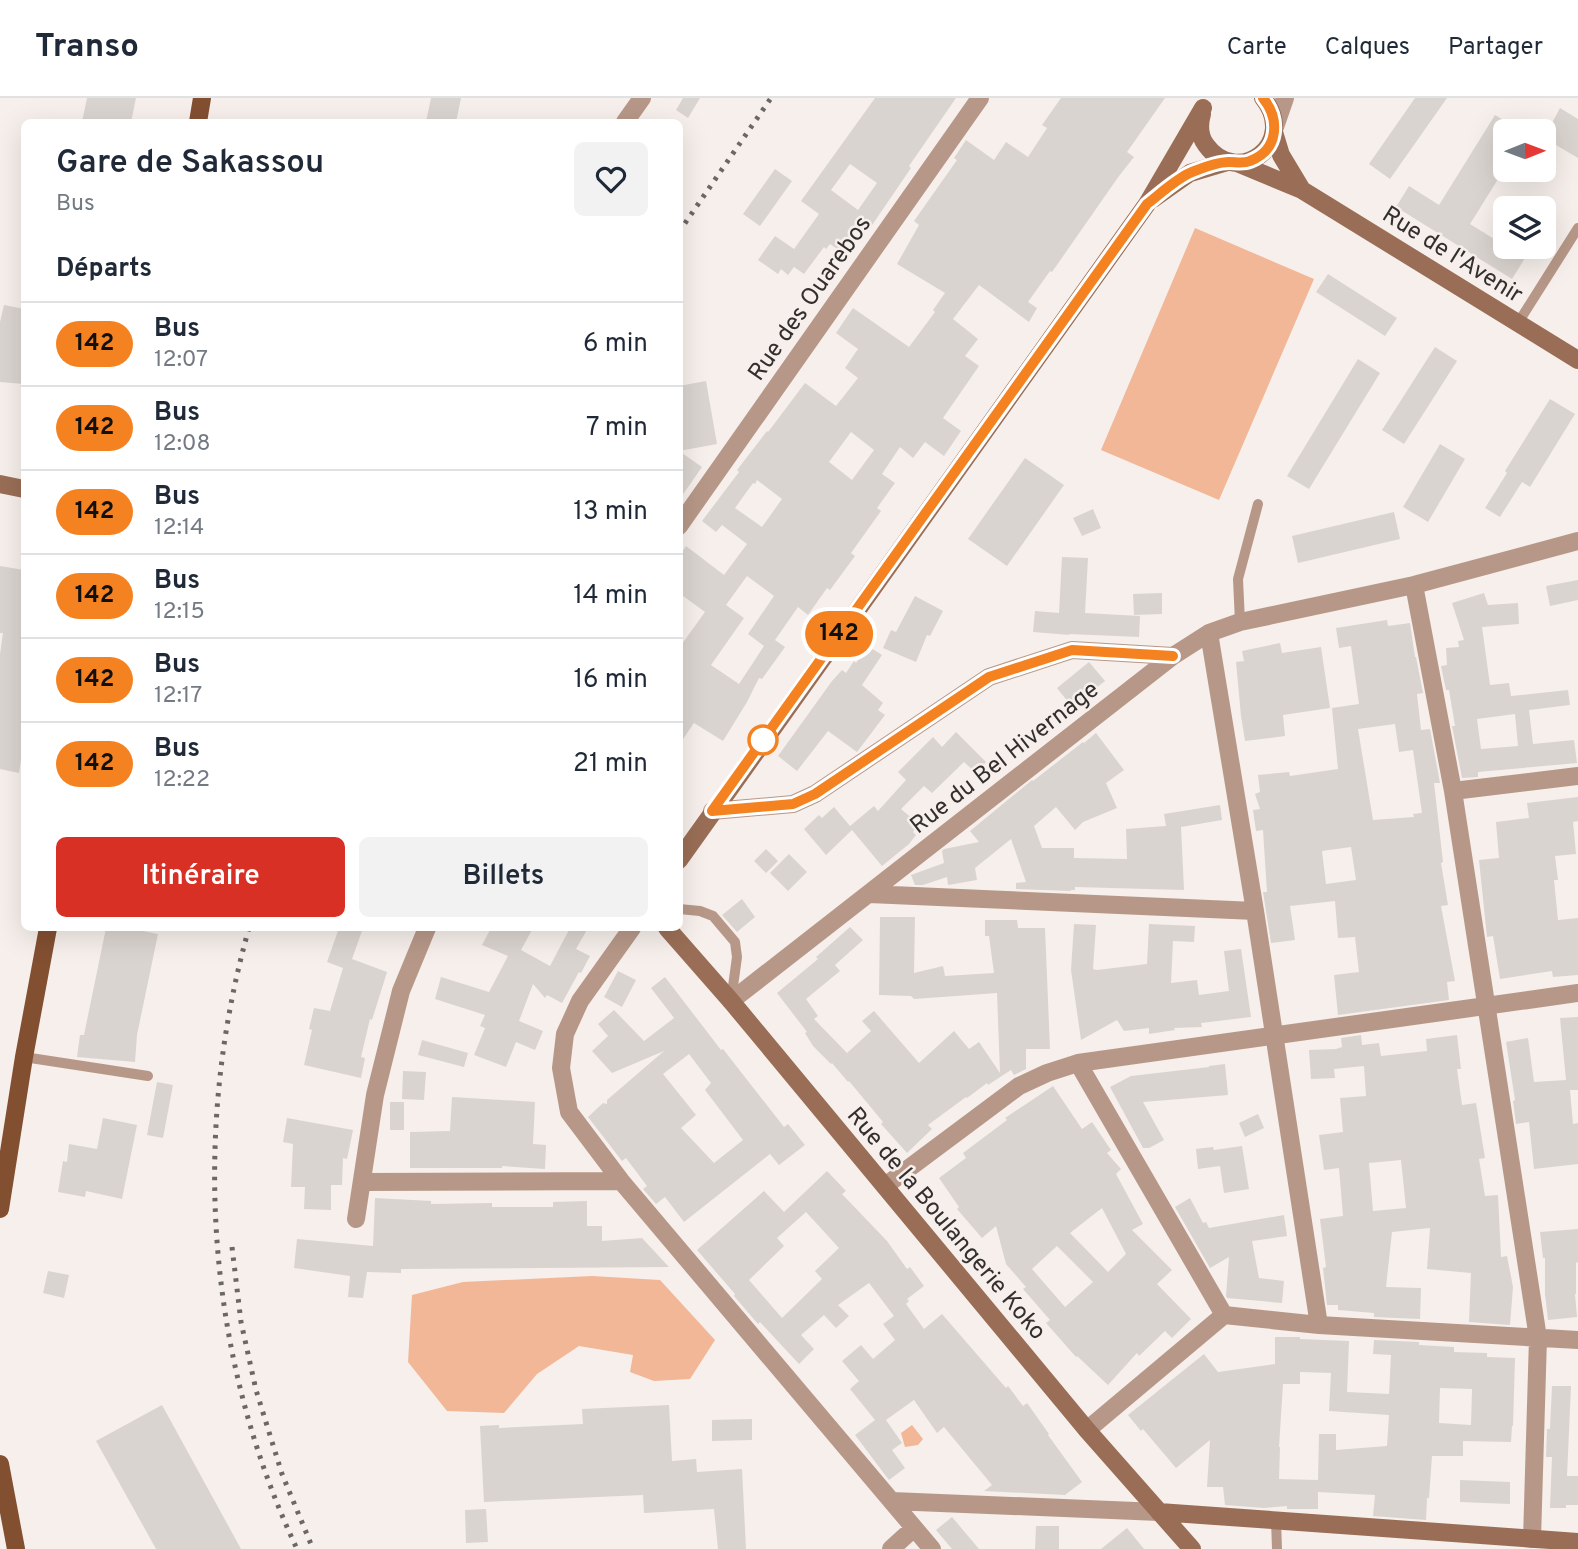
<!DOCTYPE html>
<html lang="fr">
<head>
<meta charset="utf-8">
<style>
	:root { --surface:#fff; --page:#f2f2f3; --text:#1f2937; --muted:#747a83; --line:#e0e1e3; --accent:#d93025 }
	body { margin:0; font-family:Overpass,sans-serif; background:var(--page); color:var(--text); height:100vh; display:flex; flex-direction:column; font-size:26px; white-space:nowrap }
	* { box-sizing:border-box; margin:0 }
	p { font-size:23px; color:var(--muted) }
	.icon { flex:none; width:38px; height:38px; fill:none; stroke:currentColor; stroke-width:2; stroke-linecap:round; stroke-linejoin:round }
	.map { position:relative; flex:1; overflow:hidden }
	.details { position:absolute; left:21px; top:21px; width:662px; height:812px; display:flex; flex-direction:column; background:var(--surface); border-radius:10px; box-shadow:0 7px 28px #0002 }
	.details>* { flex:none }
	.badge { padding:0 14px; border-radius:23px; font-size:24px; line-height:46px }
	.needle { width:46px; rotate:89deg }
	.buttons { position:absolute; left:1493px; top:21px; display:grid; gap:14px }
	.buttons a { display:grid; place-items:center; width:63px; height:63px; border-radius:10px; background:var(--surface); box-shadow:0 7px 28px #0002; font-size:35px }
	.map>.badge { position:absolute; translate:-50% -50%; box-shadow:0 0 0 4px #fff }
	h2 { padding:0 35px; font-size:26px; line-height:63px }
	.round { display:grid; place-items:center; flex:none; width:74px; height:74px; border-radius:10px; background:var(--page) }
	.headline { display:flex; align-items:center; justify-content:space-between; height:119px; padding:0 35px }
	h1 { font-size:33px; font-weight:600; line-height:52px }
	.cta { display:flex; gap:14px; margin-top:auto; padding:14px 35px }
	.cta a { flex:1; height:80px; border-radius:10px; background:var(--accent); color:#fff; font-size:28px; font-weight:600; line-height:80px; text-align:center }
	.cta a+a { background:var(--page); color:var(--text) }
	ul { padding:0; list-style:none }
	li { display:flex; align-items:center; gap:21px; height:84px; padding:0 35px; border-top:2px solid var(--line) }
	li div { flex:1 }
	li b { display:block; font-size:26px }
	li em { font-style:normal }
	li .badge { min-width:77px; font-weight:700; text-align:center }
	header { display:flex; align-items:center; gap:42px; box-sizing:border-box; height:98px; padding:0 35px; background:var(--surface); border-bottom:2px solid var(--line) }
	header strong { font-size:33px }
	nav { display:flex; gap:38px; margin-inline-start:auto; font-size:24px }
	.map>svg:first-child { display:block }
	.green { fill:#f2b797 }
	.building { fill:#dad4d0; fill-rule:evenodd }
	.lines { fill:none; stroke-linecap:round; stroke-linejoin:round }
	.lane { stroke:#b79888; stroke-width:10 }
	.street { stroke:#b79888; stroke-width:18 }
	.secondary { stroke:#9a6e56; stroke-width:18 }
	.primary { stroke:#834f31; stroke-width:18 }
	.rail { stroke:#6b6765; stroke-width:5; stroke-dasharray:3.5 7; stroke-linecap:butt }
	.line-casing { stroke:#fff; stroke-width:16 }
	.line { stroke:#f58220; stroke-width:10 }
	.stop-dot { fill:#fff; stroke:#f58220; stroke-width:3.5 }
	.labels { text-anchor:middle; stroke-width:5; stroke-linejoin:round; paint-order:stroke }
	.street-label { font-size:24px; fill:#322f2e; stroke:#f6efeb }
</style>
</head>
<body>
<header>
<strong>Transo</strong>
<nav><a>Carte</a><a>Calques</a><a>Partager</a></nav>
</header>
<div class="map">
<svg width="1578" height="1451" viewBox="0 0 1578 1451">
	<rect width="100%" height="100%" fill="#f6efeb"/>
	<path class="green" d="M1195,130L1314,181L1219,402L1101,352Z
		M592,1178L660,1182L715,1242L690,1281L654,1283L630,1274L633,1257L579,1248L537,1276L504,1315L447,1313L408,1264L412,1197L463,1184Z
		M912,1327L923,1341L918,1347L905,1349L901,1335Z"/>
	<path class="building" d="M87,0H136L131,24H82Z
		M431,0H461L456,24H426Z
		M683,0H700L688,20L676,12Z
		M875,0H956L909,68L911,70L868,133L858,127L840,153L830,146L826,151L824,149L804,176L794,169L788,177L781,171L778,176L758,162L775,138L794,151L819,116L801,103ZM850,66L877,85L858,112L831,92Z
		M1061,0H1165L1127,54L1134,59L1119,78L1052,174L1050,173L1028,204L1037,210L1029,224L979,187L953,221L978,241L965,258L979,268L943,320L961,333L944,358L925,344L913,360L900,349L882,376L895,385L877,410L881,413L851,455L855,458L830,492L827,490L808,517L798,509L775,542L785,549L762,581L759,580L747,604L723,643L694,625L679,647V550L705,514L679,495V458L686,448L724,477L747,446L722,427L716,434L702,423L739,374L737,372L767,333L768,334L805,285L836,308L858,280L845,270L858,251L836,235L853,210L909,249L935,214L933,212L945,195L897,166L919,127L914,123L957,62L954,60L966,42L994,62L1006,44L1028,59L1047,30L1042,27ZM851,334L874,352L852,382L829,364ZM757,382L782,401L762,429L735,410L753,385L755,386ZM747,478L774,498L748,536L764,548L739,586L711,567L744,520L726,507Z
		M1415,0H1447L1390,81L1369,66Z
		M1560,10L1578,21V60L1544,40Z
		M1495,17L1505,23V70L1470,126L1525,160L1512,181L1396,109L1409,88L1439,107Z
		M775,71L792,83L760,128L743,116Z
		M1328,176L1397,220L1385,238L1316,194Z
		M4,207L24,211V252L21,269H24V286L0,284V224Z
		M1435,249L1457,263L1404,346L1382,332Z
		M1358,261L1380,275L1309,391L1287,378Z
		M706,283L717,346L679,353V288Z
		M1550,301L1575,316L1530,389L1522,384L1500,419L1485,410L1507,375L1505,373Z
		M1440,346L1465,361L1428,424L1403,409Z
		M679,353L702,369L679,402Z
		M1025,360L1064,387L1007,468L968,441Z
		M1093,411L1101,430L1082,438L1073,420Z
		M1394,414L1400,441L1298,465L1292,438Z
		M1062,459L1088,460L1085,515L1140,518L1139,539L1068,536L1070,537L1033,534L1035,513L1059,515Z
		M0,468L24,472V641L19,675L0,671V556L3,535H0Z
		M1578,482V502L1550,508L1546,488Z
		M1162,495V516L1134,517L1133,496Z
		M1484,495L1488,507L1518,505L1519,526L1482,529L1490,587L1509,585L1511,598L1568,592L1570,607L1529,612L1533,646L1574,642L1577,665L1478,674V679L1462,680L1452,628H1455L1449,592H1446L1441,568L1447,567L1446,550L1459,549L1458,543L1464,542L1452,505ZM1515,616L1518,648L1481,651L1477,621Z
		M915,498L943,513L930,538L927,537L916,564L883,550L891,532L896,534Z
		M1387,522L1388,528L1410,525L1415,559H1416L1423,595L1417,596L1421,632L1430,631L1440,685H1434L1443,764L1441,765L1448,807L1441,808L1455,883L1447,884L1449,902L1338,917L1334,877L1359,874L1355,839L1338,840L1335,803L1290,808L1295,842L1271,845L1263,794H1267L1263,732L1256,733L1253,712L1260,711L1255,696L1260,694L1258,677L1289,674L1290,678L1338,671L1332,610L1359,606L1351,548L1339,550L1336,530ZM1395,626L1399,654L1413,652L1422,715L1413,716L1414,719L1373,722L1358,631ZM1351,749L1356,782L1326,786L1322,753Z
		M1280,545L1282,555L1321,549L1330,610L1283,617L1285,638L1245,643L1241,618L1236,564L1244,563L1242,553Z
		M868,548L882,557L862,587L883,605L878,612L885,617L857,654L828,633L797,673L778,658L832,583L842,572L846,575L854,563L856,565Z
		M1089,564L1105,583L1072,609L1057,590Z
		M956,634L986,664L976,675L964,664L932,695L924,688L901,711L919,726L913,734L916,737L909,746L882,768L852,732L826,757L804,731L819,717L822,720L834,709L850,728L874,708L878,713L906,682L898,674L933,639L942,649Z
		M1096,635L1124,672L1106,685L1117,710L1083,724L1075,732L1056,709L1034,728L1042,750H1074V760L1127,761L1126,731L1166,728L1164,716L1220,707L1222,722L1181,729L1184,792L1075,789V792H1071V793L1016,791V785L1026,784L1011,741L975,770L977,782L948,787L947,779L923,787H915L911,777L944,765L942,753L944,751L979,744L970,733L1032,682L1033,683L1083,644L1084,645Z
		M1578,699V723L1573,724L1576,756L1555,758L1558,782H1554L1558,822L1578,820V877L1553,879L1552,873L1500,881L1493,838L1487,839L1479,762L1499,760L1496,724L1529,720L1527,705Z
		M766,751L778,763L766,775L754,763Z
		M789,756L807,774L788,793L770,775Z
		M742,801L755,819L737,834L722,817Z
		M880,819H915L914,875L943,868L945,878L994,875L989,838H985V822H1017L1018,830H1045L1050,951H1026V971L1014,977L1011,972L988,987L987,985L967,1000L966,999L928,1027L932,1031L907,1055L881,1026L883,1024L849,983L848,984L832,965L831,966L813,948L805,935L807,934L777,895L818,861L816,859L850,829L863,842L835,867L840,873L806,901L818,918L814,921L847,955L871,933L862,923L874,913L919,965L954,933L969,951L979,944L1000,975L997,895L914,901L911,898L879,897Z
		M1074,826L1096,827L1093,871L1097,872L1147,866L1149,826L1195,828L1194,844L1173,843L1171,885L1197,882L1199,897L1229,893L1224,853L1241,851L1251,919L1201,925L1202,929L1174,930L1175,932L1149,936V930L1124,933L1117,922L1081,942L1071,872Z
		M106,830H127L158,836L137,937L135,964L77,959L80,937H84Z
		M339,830H363L352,861L387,874L372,922L370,921L361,959L365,960L361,980L304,967L312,932L309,931L314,910L330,913L343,870L327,864Z
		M491,830H533L521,852L550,868L570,830H588L576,851L590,858L581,875L579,874L562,905L547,897L545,900L533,886L519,923L543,933L535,952L516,944L506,969L474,957L485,930L480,928L485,917L435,901L441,879L489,894L508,858L482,847Z
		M618,873L636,882L622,909L604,899Z
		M665,879L721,952L723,951L784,1029L788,1026L805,1047L779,1067L770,1056L684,1124L665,1099L656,1106L643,1091L647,1088L626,1060L622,1063L588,1019L603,1005L607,1006V1002L664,953L612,975L592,953L608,938L598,926L614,912L644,943L674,920L651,890ZM689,956L711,985L705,992L743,1042L714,1065L681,1030L696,1017L663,976Z
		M1578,919V992H1570L1573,1026L1578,1025V1066L1534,1071L1529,1024L1516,1026L1513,1003L1515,1002L1506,944L1528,940L1534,984L1566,982L1560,920Z
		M1361,937L1362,947L1379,945L1381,958L1427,953L1426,941L1457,937L1461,971H1457L1462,1007L1476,1005L1485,1060L1479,1061L1485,1098L1498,1097L1501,1159L1507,1158L1513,1189L1510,1227L1469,1224L1471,1175L1427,1171L1430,1130L1392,1134L1386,1189L1421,1190L1420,1221L1374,1219V1215L1338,1212V1207H1327L1323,1170L1326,1169L1320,1121L1343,1118L1339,1070L1324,1072L1319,1037L1343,1034L1340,1000L1366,998L1364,968L1334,971L1335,980L1311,981L1309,952L1336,951L1342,949L1341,940ZM1401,1062L1406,1110L1373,1113L1369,1065Z
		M422,942L468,955L464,969L418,957Z
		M1225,966L1228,997L1143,1004L1164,1042L1149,1050H1143L1110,989L1131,978L1209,969V968Z
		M403,973L426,974L424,1002L402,1001Z
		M157,984L173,987L163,1040L147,1037Z
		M1053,988L1082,1031L1092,1024L1111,1052L1107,1055L1121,1071L1116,1076L1143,1126L1132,1132L1172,1172L1157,1186L1191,1221L1172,1240L1165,1233L1139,1258L1137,1255L1108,1287L1077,1258L1076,1259L1046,1225L1050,1222L1023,1191L1026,1189L1006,1166L996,1128L982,1140L957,1111L959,1109L939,1080L966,1060L963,1055L1007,1022L1005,1020ZM1102,1110L1126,1156L1108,1174L1070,1135ZM1057,1148L1093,1184L1065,1209L1032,1171Z
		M452,999L535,1004L533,1046L546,1047L545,1071L502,1068V1070H410V1034L450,1033Z
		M390,1004H404V1032H390Z
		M1258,1016L1264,1030L1245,1039L1239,1025Z
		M103,1020L137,1027L122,1101L86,1093L85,1099L58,1094L63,1063L67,1064L69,1046L97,1051Z
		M287,1020L353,1032L347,1061L343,1060L342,1087H331V1112L304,1111L305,1089H291L293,1046L283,1044Z
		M1242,1048L1249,1091L1224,1095L1220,1068L1198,1071L1196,1051L1213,1049L1214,1052Z
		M827,1073L846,1093L842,1096L887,1143L907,1171L910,1169L924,1188L907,1201L909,1203L906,1206L924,1231L942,1216L1006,1290L1008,1288L1023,1308L1027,1305L1049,1336L1048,1337L1082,1384L1065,1397L984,1393L992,1387L944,1329L937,1335L914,1302L886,1322L902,1345L892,1352L905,1370L889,1382L855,1337L875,1322L850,1291L859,1283L842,1263L861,1247L873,1261L895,1242L883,1226L894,1218L869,1185L838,1207L849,1218L836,1230L824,1217L801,1237L814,1251L799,1266L760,1224L758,1226L734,1198L735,1196L697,1152L764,1093L784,1114ZM806,1114L839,1150L815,1173L822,1181L782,1220L749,1182L784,1148L777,1140Z
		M375,1100L431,1103V1106L492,1105V1109H553V1104L587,1103V1128H602V1143L642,1140L669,1169L401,1171V1175L367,1174L363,1200L348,1199L350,1178L294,1170L297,1141L373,1148Z
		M1190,1100L1203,1125L1206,1124L1209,1130L1284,1117L1287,1138L1252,1143L1259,1180L1284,1183L1282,1205L1227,1200L1226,1198L1229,1159L1210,1170L1175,1109Z
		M1578,1131V1164L1576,1165V1196H1575L1577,1219L1548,1222L1545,1196V1160H1543L1540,1134Z
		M48,1173L69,1177L64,1200L43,1195Z
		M1275,1239H1300V1241L1349,1243L1347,1294L1389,1296L1391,1257L1373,1256L1374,1242L1419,1244V1247L1454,1249V1254L1487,1255V1259L1515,1260L1513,1328H1512L1511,1344L1463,1343V1358H1432L1429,1400H1427L1426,1422L1373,1418L1375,1397L1318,1394V1411H1287V1408L1264,1410L1225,1407L1223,1389H1207L1210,1342L1176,1370L1143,1331L1141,1333L1128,1317L1204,1256L1218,1274L1275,1266ZM1300,1274L1331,1275L1329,1313L1389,1317L1387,1348L1336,1352V1336H1319L1318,1382L1279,1381L1280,1349H1279L1283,1286H1300ZM1440,1290L1472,1291L1471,1327L1439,1325Z
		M1552,1288H1571L1567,1378H1578V1407H1566V1410H1550L1552,1359H1546L1547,1331H1550Z
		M162,1307L241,1451H156L96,1343Z
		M669,1307L672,1363L696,1361L697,1374L742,1371L746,1451H718L714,1411L644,1415L643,1397L484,1404L480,1328L499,1327V1330L583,1326L582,1311Z
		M752,1321V1342L712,1343V1322Z
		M1460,1382L1510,1384V1406L1460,1404Z
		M486,1411L488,1444L466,1445L465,1412Z
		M952,1419L979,1451H952L936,1432Z
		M1036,1428H1059V1451H1035Z
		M1127,1430L1144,1451H1101Z"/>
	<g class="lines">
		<path class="lane" d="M1518,225L1578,130
			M1240,524L1238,481L1258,406
			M679,811L700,813L713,818L735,844L737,859L731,903
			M24,959L148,978
			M1276,1422L1277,1451"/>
		<path class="street" d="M625,24L642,0
			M1275,29L1285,0
			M679,428L980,0
			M1414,487L1453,693L1538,1240L1532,1441
			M1209,535L1255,813L1319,1227
			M1453,693L1578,678
			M712,713L793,706L815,696L989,579L1072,552L1173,558
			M869,796L1255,813
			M632,830L580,903L565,936L561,970L569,1014L621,1083L932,1451
			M731,903L1173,558L1209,535L1240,524L1414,487L1578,443
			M1078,965L1224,1217
			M362,1084L621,1083
			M885,1088L1019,988L1047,975L1078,965L1578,895
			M356,1121L375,997L401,893L427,830
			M1087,1332L1224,1217L1319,1227L1578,1242
			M892,1403L1159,1414
			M891,1451L914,1430"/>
		<path class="secondary" d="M1202,16C1199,27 1199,38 1206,47C1238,91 1299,45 1263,0
			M1274,34L1281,57L1302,92
			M1237,65L1302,92L1578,262
			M1153,101L1190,75L1227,64
			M0,386L24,391
			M679,762L1147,106L1203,10
			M667,830L731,903L1087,1332L1192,1451
			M1159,1414L1578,1444"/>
		<path class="primary" d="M198,24L202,0
			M0,1111L24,959L48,830
			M0,1366L16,1451"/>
		<path class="rail" d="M679,134L771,0
			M249,830C191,1034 206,1258 297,1451
			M232,1149L241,1224L256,1292L282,1376L313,1451"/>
	</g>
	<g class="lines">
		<defs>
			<path id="line" d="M1173,558L1072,552L989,579L815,696L793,706L712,713L1147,106C1160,96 1177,80 1192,74C1202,70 1218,64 1229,64C1236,64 1243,66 1250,63C1279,52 1280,21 1263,0"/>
		</defs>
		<use href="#line" class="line-casing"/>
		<use href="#line" class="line"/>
	</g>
	<circle class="stop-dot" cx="763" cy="642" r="14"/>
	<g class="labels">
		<g class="street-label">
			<text transform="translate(1453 156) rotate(32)" y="8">Rue de l'Avenir</text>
			<text transform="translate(809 200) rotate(-55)" y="8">Rue des Ouarebos</text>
			<text transform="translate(1004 659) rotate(-38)" y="8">Rue du Bel Hivernage</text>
			<text transform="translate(947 1125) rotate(50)" y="8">Rue de la Boulangerie Koko</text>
		</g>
	</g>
</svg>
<div class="buttons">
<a><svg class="needle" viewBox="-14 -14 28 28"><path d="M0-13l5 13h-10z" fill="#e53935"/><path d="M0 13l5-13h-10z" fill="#747a83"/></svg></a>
<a><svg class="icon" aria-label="layers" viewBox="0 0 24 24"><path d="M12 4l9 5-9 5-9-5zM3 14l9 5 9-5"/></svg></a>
</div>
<b class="badge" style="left:839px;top:536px;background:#f58220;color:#111">142</b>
<section class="details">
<div class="headline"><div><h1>Gare de Sakassou</h1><p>Bus</p></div><a class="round"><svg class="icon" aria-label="heart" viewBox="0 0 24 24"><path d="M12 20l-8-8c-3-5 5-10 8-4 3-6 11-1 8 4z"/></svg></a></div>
<h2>Départs</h2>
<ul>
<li><span class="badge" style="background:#f58220;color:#111">142</span><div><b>Bus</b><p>12:07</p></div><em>6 min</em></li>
<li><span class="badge" style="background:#f58220;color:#111">142</span><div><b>Bus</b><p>12:08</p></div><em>7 min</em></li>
<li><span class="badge" style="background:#f58220;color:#111">142</span><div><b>Bus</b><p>12:14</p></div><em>13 min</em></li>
<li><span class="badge" style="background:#f58220;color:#111">142</span><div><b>Bus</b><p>12:15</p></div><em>14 min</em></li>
<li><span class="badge" style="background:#f58220;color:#111">142</span><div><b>Bus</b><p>12:17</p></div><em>16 min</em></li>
<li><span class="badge" style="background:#f58220;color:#111">142</span><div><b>Bus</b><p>12:22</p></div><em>21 min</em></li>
</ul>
<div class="cta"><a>Itinéraire</a><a>Billets</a></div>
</section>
</div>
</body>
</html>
